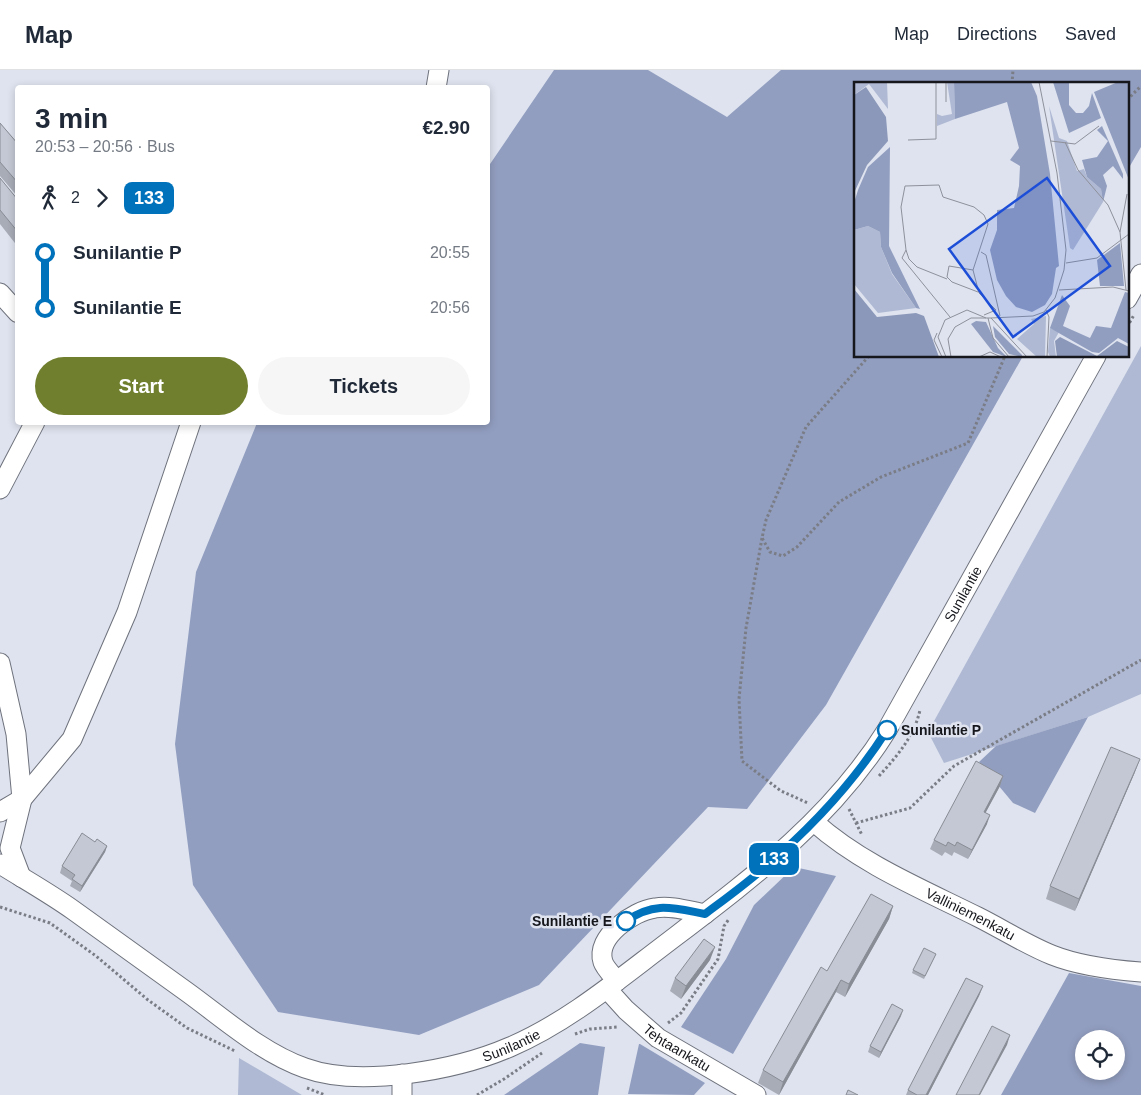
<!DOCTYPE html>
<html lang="en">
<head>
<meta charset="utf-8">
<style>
	:root { --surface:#fff; --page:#f6f6f7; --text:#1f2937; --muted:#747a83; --line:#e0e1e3; --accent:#6f7f2e }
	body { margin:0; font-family:Arial,sans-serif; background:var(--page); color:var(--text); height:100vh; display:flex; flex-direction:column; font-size:19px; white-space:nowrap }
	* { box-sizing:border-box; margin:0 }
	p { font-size:16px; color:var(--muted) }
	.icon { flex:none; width:28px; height:28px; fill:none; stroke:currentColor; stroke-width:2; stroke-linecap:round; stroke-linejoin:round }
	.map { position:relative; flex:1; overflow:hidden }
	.side { position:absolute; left:15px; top:15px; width:475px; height:340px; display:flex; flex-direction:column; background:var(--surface); border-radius:5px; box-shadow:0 2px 8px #0003 }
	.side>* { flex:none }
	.badge { padding:0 10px; border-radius:8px; font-size:18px; line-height:32px }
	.tools { position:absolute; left:1075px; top:960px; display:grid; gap:10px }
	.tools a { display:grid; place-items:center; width:50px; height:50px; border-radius:50%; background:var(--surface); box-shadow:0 2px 8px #0003; font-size:25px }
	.map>.badge { position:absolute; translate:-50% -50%; box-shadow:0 0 0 2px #fff }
	.legs { display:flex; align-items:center; gap:8px; height:55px; padding:0 20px; font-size:16px }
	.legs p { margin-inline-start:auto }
	.head { display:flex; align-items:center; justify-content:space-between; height:85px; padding:0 20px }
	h1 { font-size:28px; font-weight:700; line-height:38px }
	.cta { display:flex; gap:10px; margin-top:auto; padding:10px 20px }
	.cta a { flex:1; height:58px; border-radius:30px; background:var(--accent); color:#fff; font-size:20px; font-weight:700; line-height:58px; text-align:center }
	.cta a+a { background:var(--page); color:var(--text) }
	ul { padding:0 20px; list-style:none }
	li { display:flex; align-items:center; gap:18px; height:55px; font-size:19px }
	li i { display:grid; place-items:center; width:8px; height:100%; margin:0 6px; background:currentColor }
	li i::after { content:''; width:12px; height:12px; margin:-6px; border:4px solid; border-radius:50%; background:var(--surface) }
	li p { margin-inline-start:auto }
	li:first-child i { background:linear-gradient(#0000 50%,currentColor 0) }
	li:last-child i { background:linear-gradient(currentColor 50%,#0000 0) }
	header { display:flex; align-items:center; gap:30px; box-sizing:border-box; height:70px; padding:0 25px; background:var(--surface); border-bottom:1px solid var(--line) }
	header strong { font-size:24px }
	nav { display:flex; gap:28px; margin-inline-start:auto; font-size:18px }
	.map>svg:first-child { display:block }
	.green { fill:#afb9d3 }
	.forest { fill:#929ec0; fill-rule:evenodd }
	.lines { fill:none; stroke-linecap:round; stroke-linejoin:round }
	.minor-casing { stroke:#6e727c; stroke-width:21 }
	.path { stroke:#7a7d85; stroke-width:3; stroke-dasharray:2.5 2.5; stroke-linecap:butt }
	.minor { stroke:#fff; stroke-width:19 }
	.wall { fill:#a8acb6 }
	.shaded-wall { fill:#888c94 }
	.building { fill:#c3c8d4; stroke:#888c94 }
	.line-1-casing { stroke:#fff; stroke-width:11 }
	.line-1 { stroke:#0072bc; stroke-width:8 }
	.stop-1-dot { fill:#fff; stroke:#0072bc; stroke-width:2.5 }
	.labels { text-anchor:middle; stroke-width:5; stroke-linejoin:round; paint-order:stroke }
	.street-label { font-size:14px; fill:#16171c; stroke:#dee3ef }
	.stop-label { font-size:14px; font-weight:bold; fill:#16171c; stroke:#dee3ef; text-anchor:start }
	.inset-road { fill:none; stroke:#8e919b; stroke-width:1 }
	.view { fill:#1d4ed8; fill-opacity:0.15; stroke:#1d4ed8; stroke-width:2.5 }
	.inset-edge { fill:none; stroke:#16171c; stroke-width:2.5 }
</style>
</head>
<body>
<header>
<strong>Map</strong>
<nav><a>Map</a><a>Directions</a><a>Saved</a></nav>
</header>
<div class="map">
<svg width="1141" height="1025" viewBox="0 0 1141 1025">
	<rect width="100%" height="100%" fill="#dee3ef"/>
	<path class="green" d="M1141,276V624L1088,647L944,693L928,662Z
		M239,988L302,1025H238Z"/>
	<path class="forest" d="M554,0H648L727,47L781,0H1141V77L1127,101V14H855V286H1023L826,635L747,739L708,737L539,915L419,965L278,942L193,815L175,674L196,502L257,353L488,352V97Z
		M1088,647L1035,743L1013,733L979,692L996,676Z
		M794,797L836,806L733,984L681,957L726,889L754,835Z
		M1069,903L1141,916V1025H1001ZM1084,969H1116V1001H1084Z
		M580,973L605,977L598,1025H504Z
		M639,974H640L705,1013L694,1025L628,1024Z"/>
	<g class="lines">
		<defs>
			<g id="minor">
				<path d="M436,18L439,0"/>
				<path d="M0,223L18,243"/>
				<path d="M1127,229L1141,204"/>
				<path d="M0,419L35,352"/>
				<path d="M0,593L16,664L22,729L0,742"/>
				<path id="s1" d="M814,752C861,794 922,819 978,847C1002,859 1027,875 1052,885C1077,895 1114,900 1141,902"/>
				<path id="s2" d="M0,794C24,809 49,823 73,840C111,867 149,895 187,922C223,948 262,983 305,998C360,1018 457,1000 510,977C564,954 613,914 659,879C744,814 829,753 887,660L1096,286"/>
				<path d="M21,807L10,778L22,729L72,669L127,542L191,352"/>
				<path d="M617,911C613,906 605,898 603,892C595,867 633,841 655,838C671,835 689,841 705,844"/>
				<path id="s3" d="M607,919L626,940L658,968L756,1025"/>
				<path d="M402,1025V1004"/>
			</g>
		</defs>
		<use href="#minor" class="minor-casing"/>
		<path class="path" d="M1012,14L1013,0
			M1127,30L1141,16
			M1127,257L1134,245
			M869,286L806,357L766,450L762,468L770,482L783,486L797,477L839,432L881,407L968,373L1005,286
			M762,468L746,558L739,629L742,691L781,721L808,733
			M879,706C897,686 914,667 920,640
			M849,739L862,765
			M856,753L910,738L954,696L1141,590
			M0,837L50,853L96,886L148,930L187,958L235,981
			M668,953L681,943L718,889L724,856L729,849
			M575,964L590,959L618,957
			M307,1018L325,1025
			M477,1025L504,1009L542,983"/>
		<use href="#minor" class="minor"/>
	</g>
	<path class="wall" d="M0,53L18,74V127L0,106Z
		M0,108L18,130V177L0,154Z
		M1135,702L1075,841L1046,829L1050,816Z
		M1003,706L1000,716L986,742L987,754L968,789L954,782L952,786L945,782L942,786L930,779L934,770Z
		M95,772L107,776L105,782L80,822L70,816L72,811L60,803L62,796Z
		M893,836L889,849L845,927L836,922L779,1025L758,1013L763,1000Z
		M936,884L924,909L912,903L913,900Z
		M710,890L681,929L670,921L675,908Z
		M983,916L979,926L928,1025H906L908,1020Z
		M901,946L879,988L868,982L870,976Z"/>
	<path class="shaded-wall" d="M1140,689L1135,702L1075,841L1079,829Z
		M1003,706L1000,716L981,751L984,742Z
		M990,745L987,754L968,789L972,780Z
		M107,776L105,782L80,822L82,816Z
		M893,836L889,849L845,927L849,914Z
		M715,877L710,890L681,929L686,916Z
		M841,910L836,922L779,1025L783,1012Z
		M983,916L979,926L928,1025H926Z
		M903,940L901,946L879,988L881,982Z
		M1010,965L1007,975L980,1025H979Z"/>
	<path class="building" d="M0,53L18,74V113L0,92Z
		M0,108L18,130V162L0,140Z
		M1111,677L1140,689L1079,829L1050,816Z
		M976,691L1003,706L984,742L990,745L972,780L957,772L955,776L948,772L946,776L934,770Z
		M82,763L95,772L97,769L107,776L82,816L72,809L75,805L62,796Z
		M871,824L893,836L849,914L841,910L783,1012L763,1000L821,897L827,901Z
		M704,869L715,877L686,916L675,908Z
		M924,878L936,884L925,906L913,900Z
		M966,908L983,916L926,1025H917L908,1020Z
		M892,934L903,940L881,982L870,976Z
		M992,956L1010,965L979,1025H956Z
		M848,1020L858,1025H846Z"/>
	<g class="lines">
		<defs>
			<path id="line-1" d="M626,851C655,831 673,838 705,844C725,829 746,814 765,797C812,757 854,712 887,660"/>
		</defs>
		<use href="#line-1" class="line-1-casing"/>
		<use href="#line-1" class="line-1"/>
	</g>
	<g class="stop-1-dot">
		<circle cx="887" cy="660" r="9"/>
		<circle cx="626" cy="851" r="9"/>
	</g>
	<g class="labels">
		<g class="street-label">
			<text dy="5" stroke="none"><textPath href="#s2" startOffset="1230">Sunilantie</textPath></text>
			<text dy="5" stroke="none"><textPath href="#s1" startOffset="182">Valliniemenkatu</textPath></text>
			<text dy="5" stroke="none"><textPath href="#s2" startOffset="579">Sunilantie</textPath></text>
			<text dy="5" stroke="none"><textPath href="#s3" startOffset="92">Tehtaankatu</textPath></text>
		</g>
		<g class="stop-label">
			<text x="901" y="665">Sunilantie P</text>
			<text x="612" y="856" text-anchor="end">Sunilantie E</text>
		</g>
	</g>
	<g transform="translate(854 12)">
		<rect width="275" height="275" fill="#dee3ef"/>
		<path d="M0,0H33L34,27L15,2L0,13ZM93,0H100L101,37L83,44V32L88,34L98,32ZM195,24L205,56L213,59L223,89L230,87L233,95L247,107L249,120L219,168L216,166ZM14,144L26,150L27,165L38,192L62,226L24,231L0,202V148ZM192,234L191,275H183L163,257L180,242L177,237ZM196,246L205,250L200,259L202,275H196L194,270Z" fill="#afb9d3"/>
		<path d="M100,0H177L183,14L196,92L205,184L202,186L198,212L191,223L178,230L162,225L152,214L143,198L136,168L143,148V128L160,126L165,104L166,84L156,78L165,66L153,20L101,37ZM199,0H215V23L222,31H229L235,24L238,11L247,36L215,51ZM264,0H275V98L240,10ZM248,44L269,92V97L259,84L249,93L253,104L249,120L247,107L233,95L228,78L243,75L254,59L243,48ZM36,65L35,164L66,227L62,226L38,191L27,165L26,150L14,144L0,148V121L4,108L14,85ZM266,161L270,204H246L243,178ZM271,210L275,211V262L264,256L245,271L238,270L196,246L208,213L216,224L209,244L236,256L242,244L257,246ZM122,239L132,240L144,266L153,275L139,270L117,242ZM139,244L168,273V275L155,272L141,255Z" fill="#929ec0"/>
		<path d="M12,5L32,35L34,59L13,83L0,111V13ZM0,207L23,235L62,231L70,234L85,275H0ZM206,255L243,274L263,259L275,265V275H203L201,259Z" fill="#8c98b9"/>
		<path class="inset-road" d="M92,0V20M54,58L82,57V0M197,59L221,62L245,44M211,60L224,88L254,123L266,150L272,208M266,150L273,112M52,168L55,177L63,185L93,197M127,170L132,173L146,234M212,181L243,176L275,152M119,188L95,184L93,195L98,200L124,210M205,208L259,205L275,209M192,228L195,235L193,275M96,235L48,176L52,168L47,125L51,104L85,103L89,115L120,125L130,133L134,142L119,188L125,211L142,228L130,233M134,236L139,256L155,275M83,251L80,258L88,275M92,275L84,255L91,238L113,228L132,236M97,275L94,257L101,245L117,236H137M125,275L136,270L147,275M173,275L137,236L179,234L190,230L201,216L210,188L212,168L203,91L185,0"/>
		<path class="view" d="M193,96L256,184L159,255L95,167Z"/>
		<rect width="275" height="275" class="inset-edge"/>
	</g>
</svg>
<div class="tools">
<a><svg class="icon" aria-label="locate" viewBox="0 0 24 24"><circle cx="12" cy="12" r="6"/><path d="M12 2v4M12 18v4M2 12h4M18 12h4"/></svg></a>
</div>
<b class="badge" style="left:774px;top:789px;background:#0072bc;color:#fff">133</b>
<section class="side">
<div class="head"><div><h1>3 min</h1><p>20:53 – 20:56 · Bus</p></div><b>€2.90</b></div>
<div class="legs"><svg class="icon" aria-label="walk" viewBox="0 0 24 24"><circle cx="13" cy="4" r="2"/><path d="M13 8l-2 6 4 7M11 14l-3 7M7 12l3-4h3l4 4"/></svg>2<svg class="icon" aria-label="forward" viewBox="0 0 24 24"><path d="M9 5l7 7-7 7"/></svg><b class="badge" style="background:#0072bc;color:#fff">133</b></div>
<ul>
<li><i style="color:#0072bc"></i><b>Sunilantie P</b><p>20:55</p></li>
<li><i style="color:#0072bc"></i><b>Sunilantie E</b><p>20:56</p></li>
</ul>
<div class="cta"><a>Start</a><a>Tickets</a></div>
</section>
</div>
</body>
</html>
